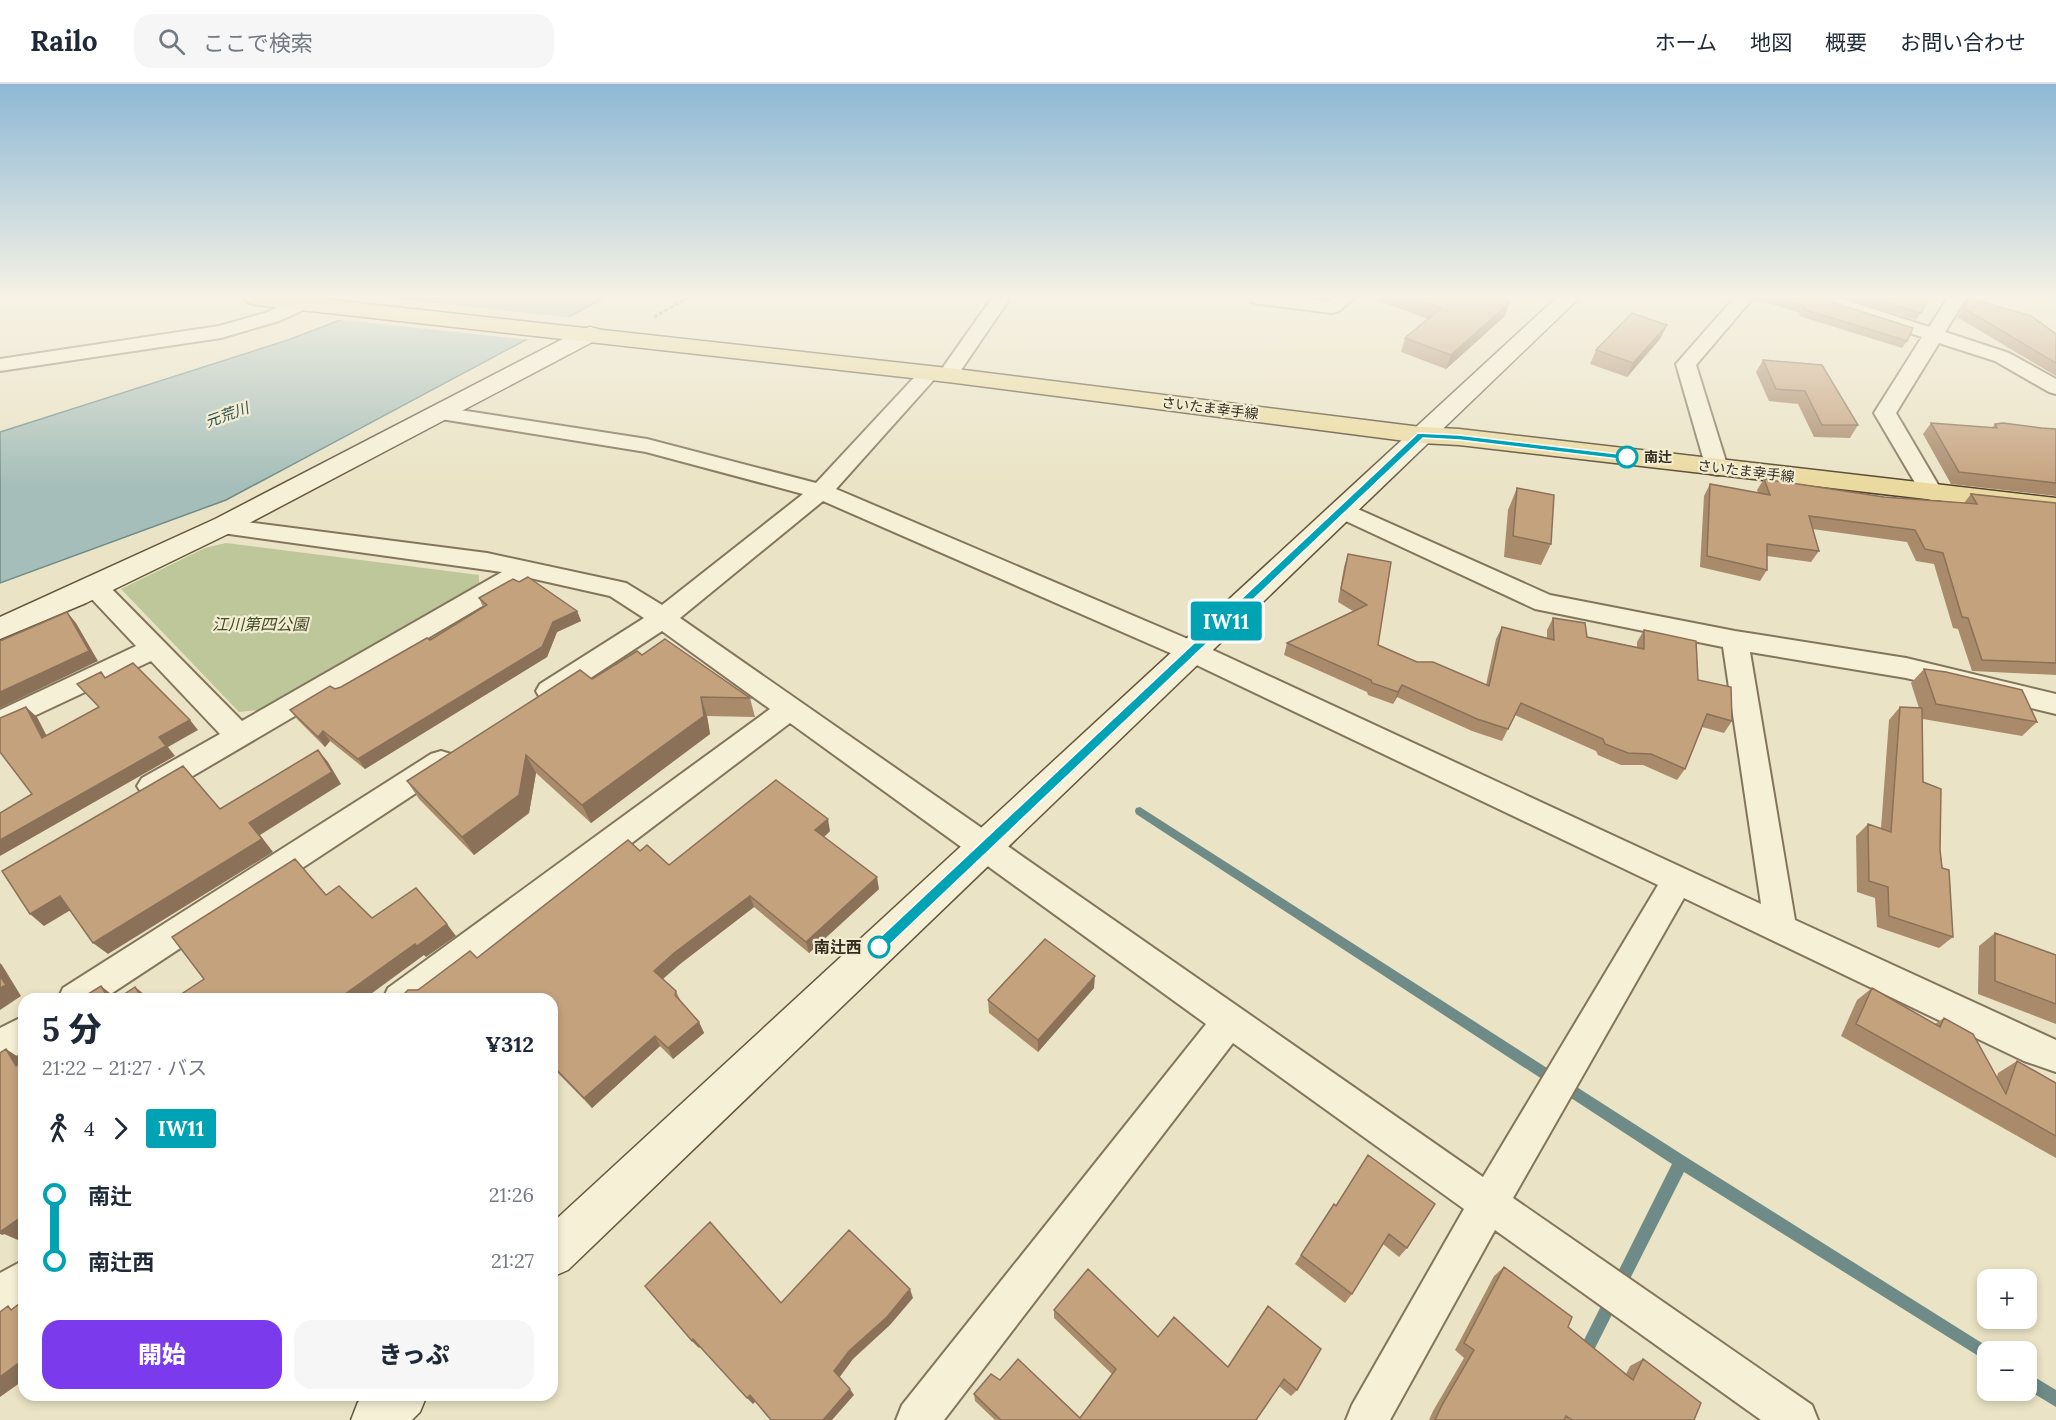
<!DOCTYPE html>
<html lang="ja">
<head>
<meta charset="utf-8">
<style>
	:root { --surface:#fff; --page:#f6f6f7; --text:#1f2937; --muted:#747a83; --line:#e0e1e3; --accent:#7c3aed }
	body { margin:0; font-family:Lora,"Noto Sans JP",serif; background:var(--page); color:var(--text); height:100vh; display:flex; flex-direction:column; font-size:22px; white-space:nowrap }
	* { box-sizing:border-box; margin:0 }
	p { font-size:20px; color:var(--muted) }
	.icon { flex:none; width:33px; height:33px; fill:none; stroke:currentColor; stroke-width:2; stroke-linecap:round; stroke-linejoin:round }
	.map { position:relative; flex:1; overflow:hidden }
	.details { position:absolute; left:18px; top:909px; width:540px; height:408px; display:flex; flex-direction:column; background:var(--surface); border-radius:18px; box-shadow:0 3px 9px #0003 }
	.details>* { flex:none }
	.badge { padding:0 12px; border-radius:4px; font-size:21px; line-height:39px }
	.tools { position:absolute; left:1977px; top:1185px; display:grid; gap:12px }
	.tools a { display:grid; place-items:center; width:60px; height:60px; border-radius:12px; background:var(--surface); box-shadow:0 3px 9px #0003; font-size:30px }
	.map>.badge { position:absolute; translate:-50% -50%; box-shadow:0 0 0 3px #fff }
	.legs { display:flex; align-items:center; gap:9px; height:66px; padding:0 24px; font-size:20px }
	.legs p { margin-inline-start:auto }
	.overview { display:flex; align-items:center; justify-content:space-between; height:102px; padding:0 24px }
	h1 { font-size:33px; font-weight:800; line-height:45px }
	.button { display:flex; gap:12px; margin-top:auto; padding:12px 24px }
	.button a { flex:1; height:69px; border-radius:18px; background:var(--accent); color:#fff; font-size:24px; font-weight:800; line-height:69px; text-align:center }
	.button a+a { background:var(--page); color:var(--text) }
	ul { padding:0 24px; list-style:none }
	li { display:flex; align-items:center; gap:21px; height:66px; font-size:22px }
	li i { display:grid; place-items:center; width:9px; height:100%; margin:0 8px; background:currentColor }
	li i::after { content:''; width:15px; height:15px; margin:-8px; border:4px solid; border-radius:50%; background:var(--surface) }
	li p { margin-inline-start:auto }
	li:first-child i { background:linear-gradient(#0000 50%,currentColor 0) }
	li:last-child i { background:linear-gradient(currentColor 50%,#0000 0) }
	header { display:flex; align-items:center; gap:36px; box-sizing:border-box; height:84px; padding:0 30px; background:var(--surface); border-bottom:2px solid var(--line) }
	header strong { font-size:28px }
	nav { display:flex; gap:33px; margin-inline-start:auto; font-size:21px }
	.search { width:420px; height:54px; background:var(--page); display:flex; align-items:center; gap:15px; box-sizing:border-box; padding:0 21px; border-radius:18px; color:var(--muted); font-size:22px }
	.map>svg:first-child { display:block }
	.green { fill:#bdc799 }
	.water { fill:#a6beb9; stroke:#6e8b87; stroke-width:1.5 }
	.pier { fill:#eae3c5 }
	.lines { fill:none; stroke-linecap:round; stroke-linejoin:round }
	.stream { fill:#6e8b87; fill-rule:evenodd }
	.street-casing { stroke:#83755c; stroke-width:4 }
	.secondary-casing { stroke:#65563f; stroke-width:3 }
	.primary-casing { stroke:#514330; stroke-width:3 }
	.path { stroke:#83755c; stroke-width:3; stroke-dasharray:4 2; stroke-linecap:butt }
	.street { fill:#f6f0d7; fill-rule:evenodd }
	.secondary { fill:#f6f0d7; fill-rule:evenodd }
	.primary { fill:#eada9f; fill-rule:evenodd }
	.wall { fill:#a98b6c }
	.shaded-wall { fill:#8a7158 }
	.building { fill:#c5a27e; stroke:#8a7158; stroke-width:1.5 }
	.line-1 { fill:#00a3b4; stroke:#fff; stroke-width:1.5 }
	.stop-1-dot { fill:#fff; stroke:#00a3b4; stroke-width:3 }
	.labels { text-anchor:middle; stroke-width:4.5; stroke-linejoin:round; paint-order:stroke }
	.far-street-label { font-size:14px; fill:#352c1f; stroke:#f2ecd3 }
	.far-stop-label { font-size:14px; font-weight:bold; fill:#352c1f; stroke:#f2ecd3; text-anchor:start }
	.far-water-label { font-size:15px; font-style:italic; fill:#305253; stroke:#f2ecd3 }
	.park-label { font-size:16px; font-style:italic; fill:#414f27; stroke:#f2ecd3 }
	.stop-label { font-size:16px; font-weight:bold; fill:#352c1f; stroke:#f2ecd3; text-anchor:end }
</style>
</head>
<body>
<header>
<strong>Railo</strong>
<div class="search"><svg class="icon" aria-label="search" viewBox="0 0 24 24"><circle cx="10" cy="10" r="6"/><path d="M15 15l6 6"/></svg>ここで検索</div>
<nav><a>ホーム</a><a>地図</a><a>概要</a><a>お問い合わせ</a></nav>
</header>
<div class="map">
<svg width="2056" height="1336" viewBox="0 0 2056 1336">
	<rect width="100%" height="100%" fill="#eae3c5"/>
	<path class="green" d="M226,459L479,491V501L267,625L239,628L121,505L205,464Z"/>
	<path class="water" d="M398,214H604L226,416L0,499V348L288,256Z"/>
	<path class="pier" d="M389,214L575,234L532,256L333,235Z"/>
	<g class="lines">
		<path class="stream" d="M1140,723L1686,1073L1993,1266L1994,1268H1988V1278L1684,1088L1589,1276L1584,1279L1579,1276L1576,1271L1579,1266L1672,1080L1136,730L1135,727L1136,724Z
			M2026,1288L2056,1306V1323L2026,1305Z"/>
		<defs>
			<path id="street" d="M299,214H323L321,218L279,237L221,254L0,287V275L219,242L265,229Z
				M992,214H1010L955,295H941L938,291L836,405L1202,561L1761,820L1723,563L1535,525L1335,432L1331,427L1335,422L1343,420L1351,422L1550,511L1735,547L1906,574L2056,610V630L1906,594L1750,568L1795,836L2056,956V988L2024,977L1684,814L1513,1114L1812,1321L1818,1336H1761L1495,1146L1390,1336H1346L1352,1321L1464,1125L1233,959L944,1336H896L902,1321L1206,940L790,639L426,915H383L388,904L770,625L662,547L560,614L550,617L540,614L536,607L540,600L644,534L610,512L530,494L162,710L152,713L142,710L137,702L142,694L220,650L151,577L0,648V626L136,562L87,510L84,504L87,498L96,496L105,498L242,637L502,488L215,448L211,443L215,438L223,435L487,469L626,499L662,521L803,410L646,368L441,335L433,334L430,329L433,324L441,323L647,355L816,399L922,285H936L939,289ZM823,417L1184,575L1658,801L1483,1093L680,534Z
				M1250,214H1303L1328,217L1333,214H1354L1339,227L1332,229L1259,220L1252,218Z
				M1734,214H1753L1696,281L1728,384L1725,389L1717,391L1709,389L1706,384L1676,280Z
				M1812,214H1839L1929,243L1948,214H1966L1945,248L2009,269L2056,295V310L2049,308L1995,277L1939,259L1896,329L1943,409L1940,414L1932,416L1924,414L1874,329L1922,253L1814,218Z
				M441,667L451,670L455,678L451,686L103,915H58L63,904L431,670Z
				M24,932V968L0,980V944Z
				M24,1176V1221L0,1234V1189Z"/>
			<path id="secondary" d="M1556,214H1579L568,1186L552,1193V1139Z
				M590,243L598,245L601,250L598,255L234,447L86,519L0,555V533L215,435L582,245Z
				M367,1311H427L420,1328L412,1336H351L358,1318Z"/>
			<path id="primary" d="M245,214H313L948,284L1421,343L1459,345L2056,414V430L1459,361L1421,359L948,298L256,221L248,219Z"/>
		</defs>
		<use href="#street" class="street-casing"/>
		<use href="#secondary" class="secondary-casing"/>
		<use href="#primary" class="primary-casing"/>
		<path class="path" d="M654,233L687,214"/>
		<use href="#street" class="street"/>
		<use href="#secondary" class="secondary"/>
		<use href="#primary" class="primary"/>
	</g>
	<path class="wall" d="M1374,214H1497L1505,232L1446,285L1401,268L1405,254L1428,235L1374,215Z
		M1754,214H1819L1907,257L1902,264L1799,232L1800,229L1755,215Z
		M1846,214H1924L1921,229L1916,236Z
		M1969,214L2056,250V292L1957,233Z
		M1667,241L1660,255L1627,293L1590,280L1596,266Z
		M1763,276L1858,341L1850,354L1814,353L1798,320L1769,317L1756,288Z
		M1931,339L1992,344L1995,340L2056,345V412L1951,400L1923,350Z
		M1764,395L1884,413L1964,419L1971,410L2056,419V591L1972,587L1958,545L1953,544L1934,480L1916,477L1907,458L1812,445L1819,467L1811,478L1767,472V486L1760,497L1700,483L1704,412L1710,400L1758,409L1757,406Z
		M1517,404L1551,460L1541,481L1504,473L1508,426Z
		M1348,470L1391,478L1378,561L1417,578L1486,601L1496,555L1502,543L1547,554V546L1553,534L1587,553L1637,563V558L1644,546L1698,596L1732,637L1724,649L1702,643L1685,685L1677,696L1643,681H1621L1598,671L1596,667L1515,631L1502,657L1472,647L1397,613L1393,620L1368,611L1367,608L1284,571L1287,559L1353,527L1338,518L1344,483Z
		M479,514L577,527L581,537L557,548L547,573L365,685L330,657L325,663L298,636L290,626L341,603L430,556L483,523Z
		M642,571L750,614L755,633L707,632L710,650L591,739L536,689L529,729L474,771L419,715L407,697L592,595Z
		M1924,585L2037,638L2022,652L1923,635L1922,632L1923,698L1940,766L1953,853L1939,864L1877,843L1875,814L1857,808L1856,752L1868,740L1881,744L1889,636L1900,623L1919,624L1911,599Z
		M830,747L824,753L879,805L809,869L754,823L680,880L663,895L676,907L681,918L699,938L704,949L673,975L660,962L592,1024L552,983V915H399L477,874L640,767L669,781Z
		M1995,849L2056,871V940L1978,910L1979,862Z
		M1094,904L1038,968L989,929L988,916Z
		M1872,904L1935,940L1944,934L1997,993L1998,989L2017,977L2056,999V1074L1841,952L1857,916Z
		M1368,1071L1407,1164L1399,1173L1383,1160L1352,1210L1345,1219L1295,1180L1334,1120L1336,1122Z
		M1504,1183L1568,1243L1626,1290L1630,1282L1643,1275L1694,1336H1429L1433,1327L1464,1274L1455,1266L1494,1192Z
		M1268,1222L1297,1306L1291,1312L1279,1302L1256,1336H995L975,1317L974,1310L1000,1296L1080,1334L1112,1290L1054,1234V1226L1158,1253L1228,1283Z"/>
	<path class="shaded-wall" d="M1510,218L1505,232L1446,285L1451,271Z
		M1667,241L1660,255L1627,293L1633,279Z
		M577,527L581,537L557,548L547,573L365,685L358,675L553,538Z
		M67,528L76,539L98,577L0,624V608Z
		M1402,601L1397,613L1393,620L1398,608Z
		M701,613L707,632L710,650L591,739L582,721Z
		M26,623L37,633L53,664L42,654Z
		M190,636L198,646L168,663L175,672L0,772V756L159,653Z
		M323,647L330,657L325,663L318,653Z
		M318,666L328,678L341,700L260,751L273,768L108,870L93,859L249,739Z
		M526,671L536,689L529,729L474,771L462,753Z
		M828,735L830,747L818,758L815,746Z
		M877,793L879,805L809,869L806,858Z
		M60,812L74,824L44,842L30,830Z
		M750,812L754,823L680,880L659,898L654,887L674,869Z
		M447,840L456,852L426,873L424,871L364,915H338L415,860Z
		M0,879L2,881L21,912L0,926Z
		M1095,892L1094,904L1038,968V956Z
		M101,902L115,913L116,915H109Z
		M135,903L149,914V915H143Z
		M483,910L487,915H476Z
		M699,938L704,949L673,975L668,964Z
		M655,952L660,962L592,1024L584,1014Z
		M6,965L23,976L24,978L16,982Z
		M24,1131V1152L18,1156L4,1150L3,1151L0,1150V1141Z
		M910,1205L913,1214L890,1241L853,1275L839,1294L834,1287L849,1267Z
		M693,1255L700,1263L699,1264L692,1257Z
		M24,1275V1296L0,1313V1293Z
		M850,1305L854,1311L832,1336H823Z
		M750,1311L756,1317L753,1320L747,1314Z"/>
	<path class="building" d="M1412,214H1497L1510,218L1451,271L1405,254L1441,224Z
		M1776,214H1819L1913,244L1907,257L1803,225L1805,223Z
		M1872,214H1924L1928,215L1921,229Z
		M1969,214L2031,232L2056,250V279L1963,224Z
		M1632,229L1667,241L1633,279L1596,266Z
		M1763,276L1822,281L1858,341H1822L1805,307L1776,305Z
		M1931,339L1997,344L1995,340L2003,339L2041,344L2056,345V399L1959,388Z
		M1764,395L1884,413L1977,420L1971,410L2056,419V579L1982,576L1968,534L1962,533L1943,469L1925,465L1915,446L1809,432L1819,467L1767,460V486L1707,472L1710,400L1770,411Z
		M1517,404L1554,411L1551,460L1513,452Z
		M1348,470L1391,478L1378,561L1417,578H1433L1489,602L1502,543L1554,556L1553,534L1585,539L1587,553L1644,565V546L1696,557L1698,596L1731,603L1732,637L1707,630L1685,685L1651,670L1628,669L1605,660L1603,655L1521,619L1508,645L1477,635L1402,601L1398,608L1372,599L1371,596L1287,559L1367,521L1341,505Z
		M528,493L577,527L553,538L542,563L358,675L323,647L318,653L290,626L330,602L335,605L341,603L427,554L430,556L487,521L479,514L513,495L519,498Z
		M67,528L89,567L0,608V557Z
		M665,555L750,614L701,613L704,632L582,721L526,671L519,711L462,753L407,697L580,586L592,595L637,567L642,571Z
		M133,579L190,636L159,653L166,662L0,756V729L32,710L0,668V634L26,623L42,654L99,623L77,600L101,588L105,594Z
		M1924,585L1946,588L2022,606L2037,638L1936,620Z
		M1900,623L1922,624L1923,698L1941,705L1940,766L1942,784L1949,786L1953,853L1889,832L1888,803L1869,797L1868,740L1891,748Z
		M318,666L332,688L249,739L262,755L93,859L60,812L30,830L2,787L183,682L220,725Z
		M776,696L828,735L815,746L877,793L806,858L750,812L674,869L654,887L676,907L675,911L699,938L668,964L655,952L584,1014L552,981V915H488L483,910L476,915H399L408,906H418L470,867L477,874L628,756L640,767L647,761L669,781Z
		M295,775L326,811L339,802L372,834L416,804L447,840L417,862L415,860L338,915H174L204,895L172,853Z
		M1995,849L2056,871V920L1995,897Z
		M1045,855L1095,892L1038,956L988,916Z
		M0,892L6,901L0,904Z
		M101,902L109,915H80Z
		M135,903L143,915H117Z
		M1872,904L1940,943L1944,934L1973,950L2006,1010L2017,977L2056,999V1052L1856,940Z
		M6,965L16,982L24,976V1131L0,1148V969Z
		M1368,1071L1435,1120L1407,1164L1389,1150L1352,1210L1301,1171L1334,1120L1336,1122Z
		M710,1138L781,1219L849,1146L910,1205L887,1233L849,1267L834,1287L850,1305L823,1336H771L750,1311L747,1314L693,1255L692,1257L645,1202Z
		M1504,1183L1572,1233L1568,1243L1633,1296L1643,1275L1701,1319L1694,1336H1572L1566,1332L1564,1336H1435L1442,1321L1474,1266L1464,1259Z
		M1088,1185L1158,1253L1174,1233L1228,1283L1268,1222L1321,1265L1297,1306L1284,1295L1256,1336H1001L974,1310L991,1290L1000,1296L1018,1275L1080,1334L1116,1285L1054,1226Z
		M24,1216V1275L0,1293V1228L8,1222L11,1226Z"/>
	<linearGradient id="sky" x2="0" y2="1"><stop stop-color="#8db8d5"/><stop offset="0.53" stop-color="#f6f2e5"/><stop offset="1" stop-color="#f6f2e5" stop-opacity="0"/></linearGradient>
	<rect width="2056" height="401" fill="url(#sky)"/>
	<path class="line-1" d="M1418,349L1459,351L1627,371L1632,373L1627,376L1459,356L1423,354L883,867H874L872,863L874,859Z"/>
	<g class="stop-1-dot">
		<circle cx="1627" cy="373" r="10"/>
		<circle cx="879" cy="863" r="10"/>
	</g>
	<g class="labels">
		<g class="far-street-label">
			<text transform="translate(1210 324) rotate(7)" y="5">さいたま幸手線</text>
			<text transform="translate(1746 387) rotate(7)" y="5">さいたま幸手線</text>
		</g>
		<g class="far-stop-label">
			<text x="1644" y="378">南辻</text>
		</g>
		<g class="far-water-label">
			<text transform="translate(227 331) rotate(-20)" y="5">元荒川</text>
		</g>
		<g class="park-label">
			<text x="260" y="546">江川第四公園</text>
		</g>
		<g class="stop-label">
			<text x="862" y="869">南辻西</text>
		</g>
	</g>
</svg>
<div class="tools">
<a>+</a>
<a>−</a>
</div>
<b class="badge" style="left:1226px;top:537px;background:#00a3b4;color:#fff">IW11</b>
<section class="details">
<div class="overview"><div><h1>5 分</h1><p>21:22 – 21:27 · バス</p></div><b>¥312</b></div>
<div class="legs"><svg class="icon" aria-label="walk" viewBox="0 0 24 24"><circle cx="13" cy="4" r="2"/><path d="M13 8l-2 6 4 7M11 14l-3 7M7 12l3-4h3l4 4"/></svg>4<svg class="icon" aria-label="forward" viewBox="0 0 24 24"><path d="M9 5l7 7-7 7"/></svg><b class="badge" style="background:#00a3b4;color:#fff">IW11</b></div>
<ul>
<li><i style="color:#00a3b4"></i><b>南辻</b><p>21:26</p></li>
<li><i style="color:#00a3b4"></i><b>南辻西</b><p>21:27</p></li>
</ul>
<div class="button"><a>開始</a><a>きっぷ</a></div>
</section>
</div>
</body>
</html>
